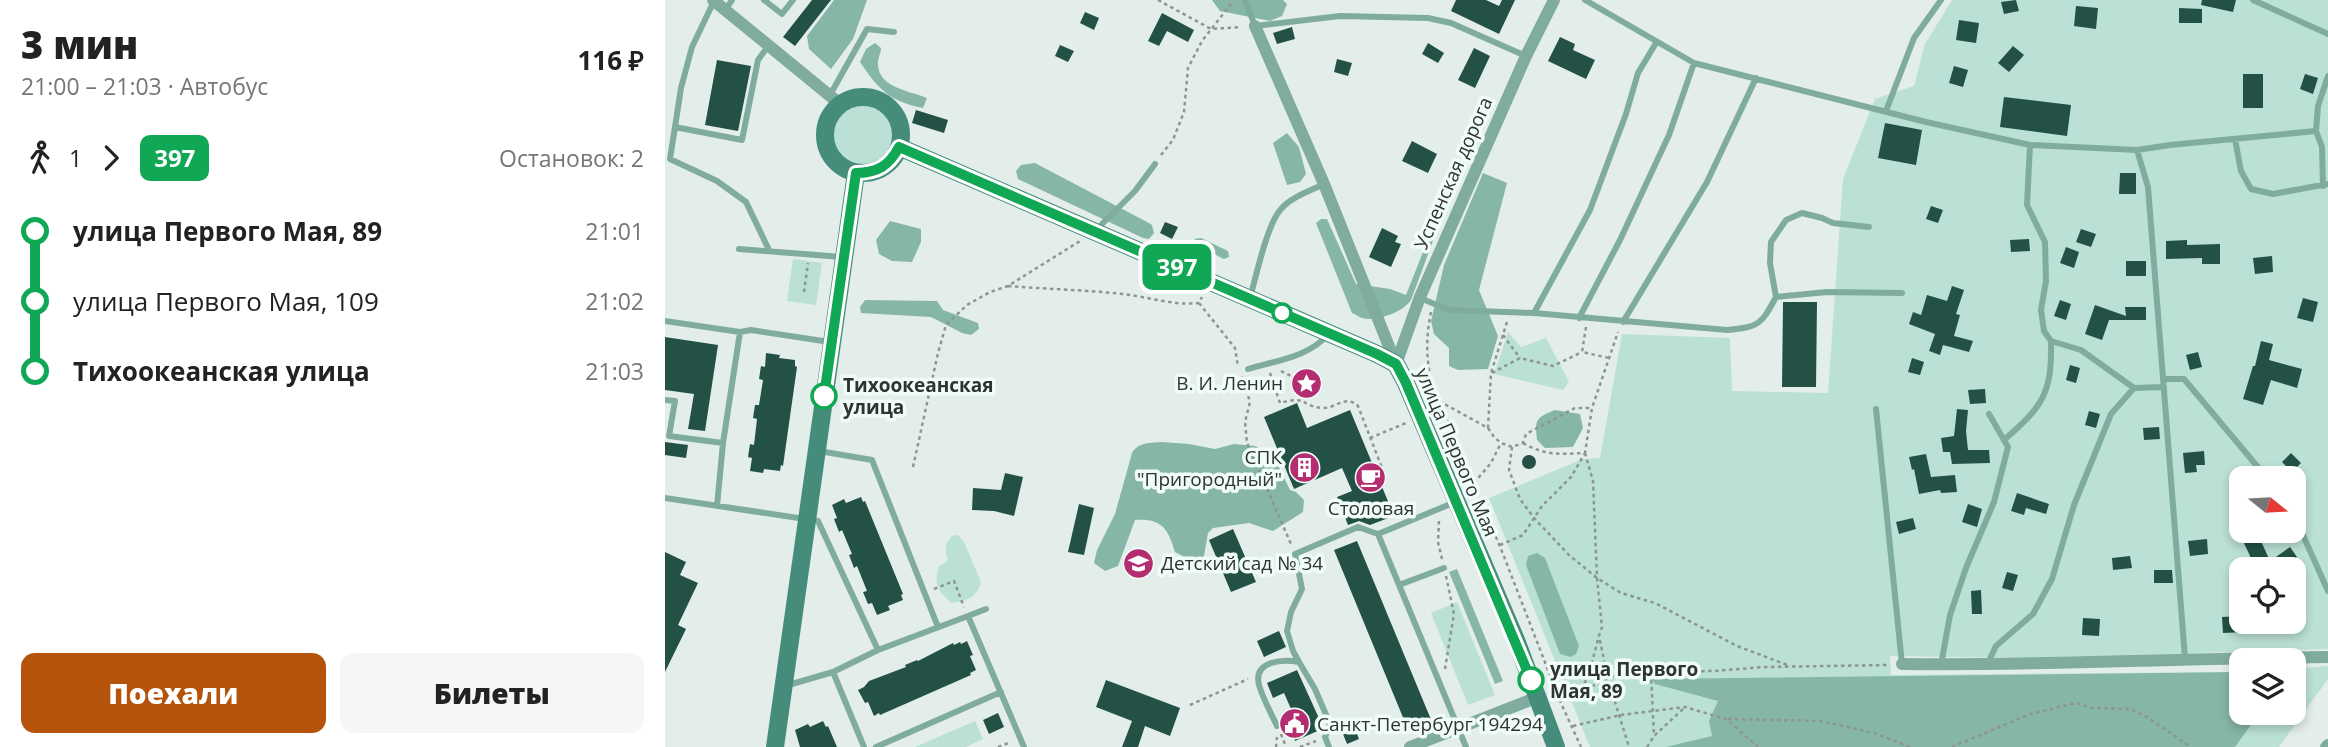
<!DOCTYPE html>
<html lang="ru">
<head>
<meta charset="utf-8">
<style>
	:root { --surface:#fff; --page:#f6f6f6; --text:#222; --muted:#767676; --accent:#b45309 }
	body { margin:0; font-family:"Open Sans",sans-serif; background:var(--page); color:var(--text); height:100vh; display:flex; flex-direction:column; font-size:26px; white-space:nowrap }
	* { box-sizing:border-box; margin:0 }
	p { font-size:23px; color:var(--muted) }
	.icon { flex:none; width:38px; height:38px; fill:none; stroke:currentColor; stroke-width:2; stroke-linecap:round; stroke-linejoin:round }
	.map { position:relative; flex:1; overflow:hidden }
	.panel { display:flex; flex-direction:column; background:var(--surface); width:665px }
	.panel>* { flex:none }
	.badge { padding:0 14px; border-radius:10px; font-size:24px; line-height:46px }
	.needle { width:46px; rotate:108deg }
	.buttons { position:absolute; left:1564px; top:466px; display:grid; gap:14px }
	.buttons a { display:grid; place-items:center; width:77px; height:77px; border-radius:14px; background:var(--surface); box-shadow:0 4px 10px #0003; font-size:35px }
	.map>.badge { position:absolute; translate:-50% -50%; box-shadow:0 0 0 4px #fff }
	.legs { display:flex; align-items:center; gap:10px; height:77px; padding:0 21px; font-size:23px }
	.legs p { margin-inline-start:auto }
	.summary { display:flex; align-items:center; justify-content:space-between; height:119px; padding:0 21px }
	h1 { font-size:38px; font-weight:800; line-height:52px }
	.cta { display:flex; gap:14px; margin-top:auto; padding:14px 21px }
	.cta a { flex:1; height:80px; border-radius:14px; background:var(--accent); color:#fff; font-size:28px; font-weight:800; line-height:80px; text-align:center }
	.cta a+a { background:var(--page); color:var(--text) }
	ul { padding:0 21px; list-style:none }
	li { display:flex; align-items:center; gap:24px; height:70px; font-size:26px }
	li i { display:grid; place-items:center; width:10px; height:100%; margin:0 9px; background:currentColor }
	li i::after { content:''; width:18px; height:18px; margin:-9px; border:5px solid; border-radius:50%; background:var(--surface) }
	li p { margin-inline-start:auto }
	li:first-child i { background:linear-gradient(#0000 50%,currentColor 0) }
	li:last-child i { background:linear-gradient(currentColor 50%,#0000 0) }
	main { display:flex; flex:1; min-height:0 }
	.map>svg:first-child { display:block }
	.green { fill:#bbe0d5; fill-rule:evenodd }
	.forest { fill:#86b6a8 }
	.building { fill:#235145 }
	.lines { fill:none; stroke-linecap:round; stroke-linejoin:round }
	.path { stroke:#8d9593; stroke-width:2.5; stroke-dasharray:3.5 3.5; stroke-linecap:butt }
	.lane { stroke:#80ac9f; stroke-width:6 }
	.street { stroke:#80ac9f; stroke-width:12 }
	.secondary { stroke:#458d7a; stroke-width:18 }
	.line-1-casing { stroke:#fff; stroke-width:16 }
	.line-1 { stroke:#10a855; stroke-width:10 }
	.stop-1-dot { fill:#fff; stroke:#10a855; stroke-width:3.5 }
	.labels { text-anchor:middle; stroke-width:7; stroke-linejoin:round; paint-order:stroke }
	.street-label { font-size:19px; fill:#2f3332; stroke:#f0fcf8 }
	.poi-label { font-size:19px; fill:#2f3332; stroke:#f0fcf8; text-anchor:end }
	.stop-label { font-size:19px; font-weight:bold; fill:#2f3332; stroke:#f0fcf8; text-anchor:start }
</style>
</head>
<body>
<main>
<section class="panel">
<div class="summary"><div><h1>3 мин</h1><p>21:00 – 21:03 · Автобус</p></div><b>116 ₽</b></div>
<div class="legs"><svg class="icon" aria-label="walk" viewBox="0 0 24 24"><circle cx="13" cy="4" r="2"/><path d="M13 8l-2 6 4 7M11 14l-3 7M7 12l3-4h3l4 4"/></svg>1<svg class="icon" aria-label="forward" viewBox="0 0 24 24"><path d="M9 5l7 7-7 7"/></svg><b class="badge" style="background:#10a855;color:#fff">397</b><p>Остановок: 2</p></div>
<ul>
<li><i style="color:#10a855"></i><b>улица Первого Мая, 89</b><p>21:01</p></li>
<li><i style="color:#10a855"></i><span>улица Первого Мая, 109</span><p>21:02</p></li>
<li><i style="color:#10a855"></i><b>Тихоокеанская улица</b><p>21:03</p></li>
</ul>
<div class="cta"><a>Поехали</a><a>Билеты</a></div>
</section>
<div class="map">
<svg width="1663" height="747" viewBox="0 0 1663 747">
	<rect width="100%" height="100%" fill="#e3eeeb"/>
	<path class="green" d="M1287,0H1663V649L1359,658L1225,656L1226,675L1577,672V712H1629V669L1663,666V679L1614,747H925L824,498L918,459L935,458L957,334L1065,338L1067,391L1163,393L1178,179L1210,99L1249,86L1260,44ZM1577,478H1629V530H1577ZM1577,569H1629V621H1577Z
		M168 136a30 30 0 1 1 60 0a30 30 0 1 1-60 0Z
		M128,259L157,263L151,305L122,301Z
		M843,332L856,347L881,338L904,382L898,390L829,374Z
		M293,535L299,542L316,582C311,598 303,601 287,603C273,592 268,583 274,566L281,562L283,559C279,549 280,543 287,536Z
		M792,602L830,695L803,705L766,613Z
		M310,721L318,739L301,747H250Z"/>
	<path class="forest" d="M169,0H202L188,39L166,69L144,49L142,36Z
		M547,0H618L622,4L617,16L605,21L555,11Z
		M210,43L216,48C216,53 212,60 213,65C214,88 246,91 262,98L258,108C224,101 214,90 195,62L201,49Z
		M622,133L634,147L641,174L635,182L622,185L608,143Z
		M370,163L482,222L487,225L489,233L484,239L478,238L353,179L351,171L356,165Z
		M818,173L842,183L814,290L833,336L823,369L793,370L784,366V348L769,334L766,321L779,265Z
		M779,199L781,206L746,300C738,312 712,322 697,318C694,317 690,314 687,313L651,223L656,219H662L691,284L725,289L741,295Z
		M225,221L256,229V242L247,262L227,261L214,254L211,240Z
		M536,238L563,251L564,257L559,259L530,245V239Z
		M200,300L272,301L278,310L313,323L314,329L306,335L297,333L266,317L196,313L195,307Z
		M890,410L915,414L918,428L908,447L880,448L872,440C870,420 870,418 890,410Z
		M497,442L524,444L550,449L569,444L590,446L608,455L625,490L631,492L639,500L638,512L608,531L584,523L548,528L543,533L539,556L534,561H527L510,552C503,528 496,518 470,520L453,566L440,571L429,563L432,550L450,514L467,453C473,442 486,443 497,442Z
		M872,553L880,558L914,646L911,654L906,657L895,654L861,565L863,556Z
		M792,569L838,681L830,684L784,572Z
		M1577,672V712H1595L1570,747H1001L1047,736L1044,721L1053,701L990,684L987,679Z"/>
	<path class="building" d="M147,0H166L130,46L118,37Z
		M791,0H821L834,6L837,0H850L834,34L786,11Z
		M1351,0L1354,11L1339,14L1336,2Z
		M1537,0H1571L1568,12L1536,5Z
		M1411,6L1433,8L1431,29L1409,26Z
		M1514,8L1537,9V23H1514Z
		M420,12L434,18L429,30L415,23Z
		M497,13L529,30L523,42L502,31L494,46L483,41Z
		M1294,20L1314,23L1311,43L1291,40Z
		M627,27L630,39L612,44L608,33Z
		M895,37L910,44L908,50L930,60L921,79L883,61Z
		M763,43L779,53L773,63L757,54Z
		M395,45L409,51L403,62L390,56Z
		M1348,46L1359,55L1344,72L1333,63Z
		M809,48L825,56L810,88L793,80Z
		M672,59L687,63L683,76L669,72Z
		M52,60L86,66L73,131L40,125Z
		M1289,66L1303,70L1298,87L1284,83Z
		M1578,74H1598V108H1578Z
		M1640,74L1653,78L1648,94L1635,89Z
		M1339,97L1406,105L1402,136L1335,127Z
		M251,110L283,120L279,133L247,123Z
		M1220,123L1257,130L1251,165L1213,158Z
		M747,141L772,154L763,173L737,161Z
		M1455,173H1471V194H1454Z
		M1266,206L1278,210L1273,223L1261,219Z
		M500,222L513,227L507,239L495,233Z
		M717,228L733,236L730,242L736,244L726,267L704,257Z
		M1416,229L1431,234L1426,247L1411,242Z
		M1364,239L1365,251L1346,252L1345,240Z
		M1522,240V245L1555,244V264H1537V258L1501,259V241Z
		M1401,247L1414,252L1409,268L1395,263Z
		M1607,256L1608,272L1590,274L1588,258Z
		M1461,261H1481V276H1461Z
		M1287,286L1299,290L1291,314L1295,315L1289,336L1308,341L1304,352L1278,345L1275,355L1264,351L1270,334L1244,324L1248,312L1256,315L1262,295L1282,301Z
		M1638,298L1653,302L1648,322L1632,318Z
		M1395,300L1406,304L1401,320L1389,316Z
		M1118,302H1152L1151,387H1117Z
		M1430,305L1461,316L1460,307H1481V320H1444L1437,340L1420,334Z
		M0,337L53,345L40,431L23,429L29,394L0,390Z
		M1596,341L1608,344L1604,360L1637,369L1632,388L1606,380L1598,405L1578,399L1588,366H1590Z
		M1533,352L1537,367L1525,370L1521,355Z
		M101,353L115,355L114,358L130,360V366L132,367L118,466L116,465L115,471L99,469L98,473L85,471L87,458L83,457L85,444L89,445L92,419L88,418L90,405H94L98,380L94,379L96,366L100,367Z
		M1247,358L1259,362L1255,375L1243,372Z
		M1405,365L1415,368L1411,383L1401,380Z
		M1320,389L1321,403L1305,404L1303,390Z
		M632,403L642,428L685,410L725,506L722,507L726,517L705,525L694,521L683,525L672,497L687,491L677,468L629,489L599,417Z
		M1292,409L1303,410L1301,431L1303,450H1324L1325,463L1287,464L1285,452H1278L1276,438L1289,436Z
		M1424,411L1435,414L1431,428L1420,425Z
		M1494,427L1495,439L1479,440L1478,428Z
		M0,442L23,445L21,458L0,455Z
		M1539,451L1540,465H1531L1532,472L1520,473L1518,453Z
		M1626,453L1636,463L1627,472L1617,462Z
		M1261,454L1266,477L1290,475L1292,492L1276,493L1275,490L1254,494L1249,469L1247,470L1244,457Z
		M857 462a7 7 0 1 1 14 0a7 7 0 1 1-14 0Z
		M340,473L358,477L349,516L329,511L307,510L308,488L336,490Z
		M1352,493L1384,504L1381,514L1361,508L1359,515L1346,511Z
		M196,497L198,502L200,501L238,594L236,595L238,600L223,606L225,610L212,615L207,603L203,604L198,592L202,591L192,566L189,568L184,555L187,554L177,530L174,532L169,519L172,518L167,505L179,499L181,503Z
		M414,504L429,508L419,555L403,552Z
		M1303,504L1317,509L1312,527L1297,522Z
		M1248,518L1251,529L1234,534L1231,522Z
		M568,529L591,582L566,592L544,540Z
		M1573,530H1591L1605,561L1625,547L1632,557L1614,569H1591Z
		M1542,539L1543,554L1525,556L1523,541Z
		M692,541L767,722L744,732L669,550Z
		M0,552L21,562L15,575L33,583L13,625L21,629L0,672Z
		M1465,556L1467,568L1448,570L1447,558Z
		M1489,570H1507L1508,583H1489Z
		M1342,572L1353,575L1348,591L1337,588Z
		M1316,590L1317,614H1307L1306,591Z
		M1577,616V621H1580V632L1558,633L1557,617Z
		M1418,618L1435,619L1434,636L1417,635Z
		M614,631L621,647L599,657L592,641Z
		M302,641L308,655L305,656L311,670L305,673L306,675L215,715L214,713L209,716L203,702L200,703L193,690L199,687L204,681L241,667L240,665L252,660L253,661L288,643L289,645L295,642L296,644Z
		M632,670L658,727L657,729L630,741L622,722L630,718L619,693L608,698L602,683Z
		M441,680L515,708L505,736L480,726L473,747H457L467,721L431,707Z
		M333,713L339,727L324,734L318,720Z
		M158,721L161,727L163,726L172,747H135L130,730L143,724L145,727Z
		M688,724L694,739L682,744L676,729Z"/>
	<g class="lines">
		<path class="path" d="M493,0L546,29L576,27
			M496,155L508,140L519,112L523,68L537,41L569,0
			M343,286C381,289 420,290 458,294C484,297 509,306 534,303L537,297
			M139,292L143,263
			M534,303L570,348L573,367
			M766,312C761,336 761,357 766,380L838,554L895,701L916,747
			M921,327L917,352L944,358
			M838,335L855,358
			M616,371L638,382
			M605,373L615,403C643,395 635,406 657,408C670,409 681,394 693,406L719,473
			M827,373L855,358L888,366L917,352
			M577,376L585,402L580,422L582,443L626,544
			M774,401L823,428L829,437L836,443L847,447L858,443L861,434L910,408H927
			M823,428L826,373L842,322
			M705,438L741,423
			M858,443C881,456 895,454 920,453L927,408L953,332
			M847,447L844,470L855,499L869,518L904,555L932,578L956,593L990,603L1072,646L1125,666
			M920,453L928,481L932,578L937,627L934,636L943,679L964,747
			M248,467L273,353L281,325L302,305L325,292L343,286L415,241
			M809,483L826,463L836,443
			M774,521L773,542L777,559
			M835,545L858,535L877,506L906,477L920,453
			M269,589L289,581L299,607
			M780,669L789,614L781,576
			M986,673L989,736
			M917,690L926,667L933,639
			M895,701L951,675L980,672L1049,671L1099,667L1224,665
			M525,705L583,679
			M1063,719L1156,721L1209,733L1245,747
			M908,726L956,715L1020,707L1061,719L1093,747
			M616,734L621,747
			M333,747L346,742
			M611,747L612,737
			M635,747L651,741
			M982,747L989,736L1018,709
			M1287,747L1365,714L1411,703L1428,708L1465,709L1482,717L1526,747"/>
		<path class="lane" d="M99,0L117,14L128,0
			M580,0L590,26L675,16L763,18L786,23L861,56
			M920,0L1029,63L1261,122L1365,145L1472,150L1505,145L1651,131
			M1588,0L1663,34
			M49,1L27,47L16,88L10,127L77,140L93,60L104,45
			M61,9L67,0
			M165,95L202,29L229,32
			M1221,111L1249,38L1276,0
			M10,127L5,159L52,181L81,202L104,250
			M1570,139L1576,171L1586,189L1608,194L1663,184
			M1365,145L1362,205L1380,242L1381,281L1376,310L1379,331L1386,341L1416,350L1469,388L1498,387
			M1472,150L1483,187L1520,658
			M1658,186L1657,147L1651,131L1653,106L1663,76
			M431,230L470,191L490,164
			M74,249L177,257
			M1111,297L1105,263L1106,242L1121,220L1137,213L1157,218L1168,223L1204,227
			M585,298C591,277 602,224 616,209C626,197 645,191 659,184
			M755,298L784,310L869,313L1062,330C1094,327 1096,325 1111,297L1162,292L1237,293
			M869,313L925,210L961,114L973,73L991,43
			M914,318L955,240L1004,135L1029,63
			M0,321L75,332
			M958,322L1042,182L1091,78
			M583,369C609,361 645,357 663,334
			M1498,379H1519L1602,478
			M0,400L10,401L4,436L58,443
			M1211,409L1237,664
			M1339,440C1378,406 1387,394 1386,341
			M154,451L207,460L273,627
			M0,498L153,521L213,650
			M788,503L713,534L801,747
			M52,506L58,443L75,332L86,330L165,342
			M1629,515L1663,591
			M734,585L779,568
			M303,616L321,609
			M634,662L628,651L622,631L626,612L637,589L630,554L693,527L713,534
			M1276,665L1285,615L1301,568L1329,502L1343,447L1324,414
			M1322,665L1331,646L1368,614L1387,579L1409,505L1446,414L1469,388
			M168,672L199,747
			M120,686L168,672L213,650L303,616L359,747
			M612,726C606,713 598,699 594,685C588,660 619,659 634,662L650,689L665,724L660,737L664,747
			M211,747L336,692"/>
		<path class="street" d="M48,0L175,104
			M590,26L659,184L731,364
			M731,364L755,297L861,56L889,0
			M1237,664C1379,666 1521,658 1663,657
			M745,747L873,697
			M1661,747L1663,745"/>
		<path class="secondary" d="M160 135a38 38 0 1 1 76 0a38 38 0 1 1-76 0Z
			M234,147L712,354L731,364L741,383L851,640L891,747
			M110,747L191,173"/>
	</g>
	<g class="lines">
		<defs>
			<path id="line-1" d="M159,396L191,173C212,173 224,166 234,147L712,354L731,364L741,383L866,680"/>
		</defs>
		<use href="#line-1" class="line-1-casing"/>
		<use href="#line-1" class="line-1"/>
	</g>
	<defs>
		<symbol id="sight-disc" viewBox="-11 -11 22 22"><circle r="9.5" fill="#b32d70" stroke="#f0fcf8"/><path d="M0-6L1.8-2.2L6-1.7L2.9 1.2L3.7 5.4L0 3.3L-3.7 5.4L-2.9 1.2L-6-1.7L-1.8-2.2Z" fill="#fff"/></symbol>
		<symbol id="building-disc" viewBox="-11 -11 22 22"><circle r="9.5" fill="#b32d70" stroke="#f0fcf8"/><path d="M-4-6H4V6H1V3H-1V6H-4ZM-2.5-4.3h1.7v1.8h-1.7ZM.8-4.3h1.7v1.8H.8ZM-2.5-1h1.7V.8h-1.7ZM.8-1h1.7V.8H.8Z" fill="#fff"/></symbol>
		<symbol id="cafe-disc" viewBox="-11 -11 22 22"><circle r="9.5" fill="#b32d70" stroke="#f0fcf8"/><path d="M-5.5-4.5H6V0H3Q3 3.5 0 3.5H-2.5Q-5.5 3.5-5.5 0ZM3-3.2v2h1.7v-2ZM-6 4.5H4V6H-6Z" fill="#fff"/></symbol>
		<symbol id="school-disc" viewBox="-11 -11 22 22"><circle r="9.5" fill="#b32d70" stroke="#f0fcf8"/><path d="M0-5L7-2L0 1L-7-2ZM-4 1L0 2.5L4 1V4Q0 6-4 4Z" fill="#fff"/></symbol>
		<symbol id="civic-disc" viewBox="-11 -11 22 22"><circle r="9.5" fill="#b32d70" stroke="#f0fcf8"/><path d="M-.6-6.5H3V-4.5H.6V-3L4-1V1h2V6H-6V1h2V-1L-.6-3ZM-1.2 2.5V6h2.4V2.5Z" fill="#fff"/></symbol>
	</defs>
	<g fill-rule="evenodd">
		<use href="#sight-disc" x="624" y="366" width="35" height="35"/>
		<use href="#building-disc" x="622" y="450" width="35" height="35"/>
		<use href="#cafe-disc" x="688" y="460" width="35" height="35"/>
		<use href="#school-disc" x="456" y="546" width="35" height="35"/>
		<use href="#civic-disc" x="612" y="706" width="35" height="35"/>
	</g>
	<g class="stop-1-dot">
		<circle cx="617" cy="313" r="9"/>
		<circle cx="159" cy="396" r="12"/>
		<circle cx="866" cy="680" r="12"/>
	</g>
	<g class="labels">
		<g class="street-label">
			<text transform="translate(788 173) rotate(-66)" y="7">Успенская дорога</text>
			<text transform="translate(792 452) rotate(67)" y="7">улица Первого Мая</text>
		</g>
		<g class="poi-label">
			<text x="618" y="390">В. И. Ленин</text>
			<text x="617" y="464">СПК<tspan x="617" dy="22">"Пригородный"</tspan></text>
			<text x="706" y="515" text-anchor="middle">Столовая</text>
			<text x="496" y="570" text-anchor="start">Детский сад № 34</text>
			<text x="652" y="731" text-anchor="start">Санкт-Петербург 194294</text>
		</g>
		<g class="stop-label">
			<text x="178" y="392">Тихоокеанская<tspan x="178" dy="22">улица</tspan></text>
			<text x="885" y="676">улица Первого<tspan x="885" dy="22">Мая, 89</tspan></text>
		</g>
	</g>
</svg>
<div class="buttons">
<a><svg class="needle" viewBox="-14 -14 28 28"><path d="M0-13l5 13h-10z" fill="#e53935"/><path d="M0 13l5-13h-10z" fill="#767676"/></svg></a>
<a><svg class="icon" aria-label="locate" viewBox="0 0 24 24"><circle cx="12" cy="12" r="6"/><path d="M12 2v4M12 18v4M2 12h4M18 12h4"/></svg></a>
<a><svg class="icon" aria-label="layers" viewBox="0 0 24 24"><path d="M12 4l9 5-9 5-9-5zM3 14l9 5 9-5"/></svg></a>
</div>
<b class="badge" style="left:512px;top:267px;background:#10a855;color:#fff">397</b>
</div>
</main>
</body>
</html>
